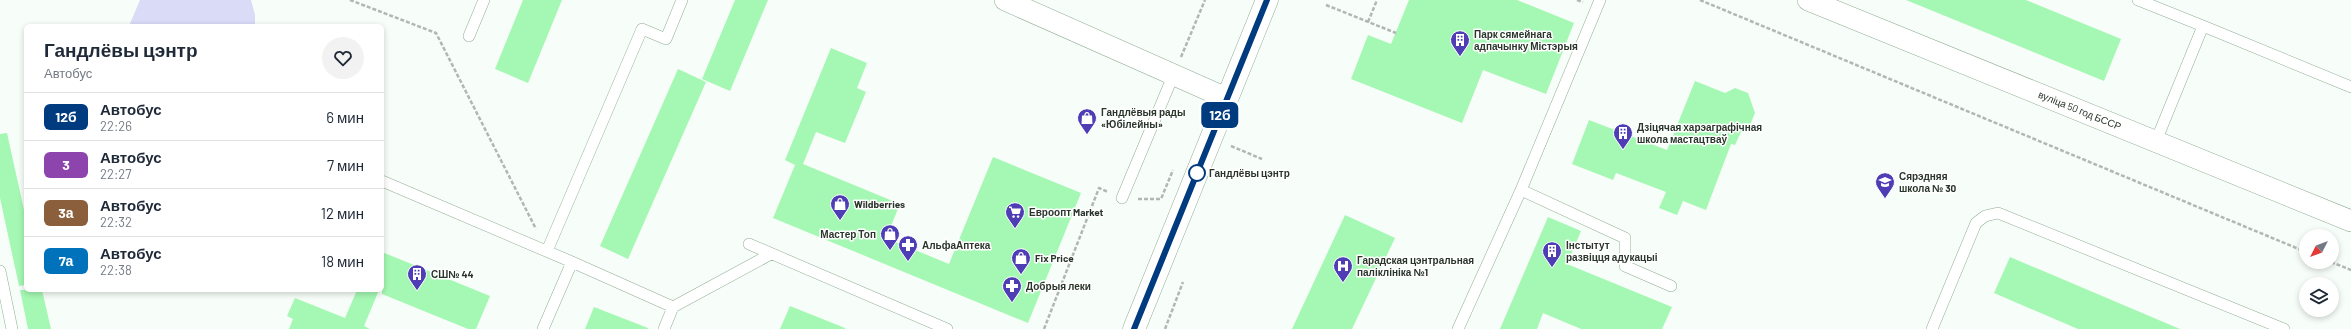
<!DOCTYPE html>
<html lang="ru">
<head>
<meta charset="utf-8">
<style>
	:root { --surface:#fff; --page:#f2f2f3; --text:#1f2937; --muted:#747a83; --line:#e0e1e3 }
	body { margin:0; font-family:Barlow,sans-serif; background:var(--page); color:var(--text); height:100vh; display:flex; flex-direction:column; font-size:15px; white-space:nowrap }
	* { box-sizing:border-box; margin:0 }
	p { font-size:13px; color:var(--muted) }
	.icon { flex:none; width:22px; height:22px; fill:none; stroke:currentColor; stroke-width:2; stroke-linecap:round; stroke-linejoin:round }
	.map { position:relative; flex:1; overflow:hidden }
	.sheet { position:absolute; left:24px; top:24px; width:360px; height:268px; display:flex; flex-direction:column; background:var(--surface); border-radius:6px; box-shadow:0 2px 6px #0003 }
	.sheet>* { flex:none }
	.badge { padding:0 8px; border-radius:6px; font-size:14px; line-height:26px }
	.needle { width:26px; rotate:228deg }
	.tools { position:absolute; left:2299px; top:229px; display:grid; gap:8px }
	.tools a { display:grid; place-items:center; width:40px; height:40px; border-radius:50%; background:var(--surface); box-shadow:0 2px 6px #0003; font-size:20px }
	.map>.badge { position:absolute; translate:-50% -50%; box-shadow:0 0 0 2px #fff }
	.round { display:grid; place-items:center; flex:none; width:42px; height:42px; border-radius:21px; background:var(--page) }
	.headline { display:flex; align-items:center; justify-content:space-between; height:68px; padding:0 20px }
	h1 { font-size:19px; font-weight:800; line-height:30px }
	ul { padding:0; list-style:none }
	li { display:flex; align-items:center; gap:12px; height:48px; padding:0 20px; border-top:1px solid var(--line) }
	li div { flex:1 }
	li b { display:block; font-size:15px }
	li em { font-style:normal }
	li .badge { min-width:44px; font-weight:700; text-align:center }
	.map>svg:first-child { display:block }
	.green { fill:#d9dbf7 }
	.building { fill:#a5f8b3 }
	.lines { fill:none; stroke-linecap:round; stroke-linejoin:round }
	.service-casing { stroke:#92ae95; stroke-width:12 }
	.minor-casing { stroke:#92ae95; stroke-width:22 }
	.secondary-casing { stroke:#92ae95; stroke-width:23 }
	.path { stroke:#b0b8b1; stroke-width:2.5; stroke-dasharray:4 2; stroke-linecap:butt }
	.service { stroke:#fff; stroke-width:11 }
	.minor { stroke:#fff; stroke-width:21 }
	.secondary { stroke:#fff; stroke-width:22 }
	.line-casing { stroke:#fff; stroke-width:9 }
	.line { stroke:#003b80; stroke-width:6 }
	.stop-dot { fill:#fff; stroke:#003b80; stroke-width:2 }
	.labels { text-anchor:middle; stroke-width:3; stroke-linejoin:round; paint-order:stroke }
	.poi-label { font-size:10px; font-weight:bold; fill:#2a352b; stroke:#fff; text-anchor:start }
	.street-label { font-size:10px; fill:#2a352b; stroke:#fff }
	.stop-label { font-size:10px; font-weight:bold; fill:#2a352b; stroke:#fff; text-anchor:start }
</style>
</head>
<body>
<div class="map">
<svg width="2351" height="329" viewBox="0 0 2351 329">
	<rect width="100%" height="100%" fill="#f7fdf8"/>
	<path class="green" d="M140,0H251L255,15V26H129Z"/>
	<path class="building" d="M523,0H562L528,83L495,69Z
		M735,0H768L730,91L702,79Z
		M1409,0H1517L1574,23L1546,94L1483,70L1462,123L1351,79L1368,35L1391,44Z
		M1906,0H2026L2121,39L2104,81Z
		M831,48L867,63L857,88L866,92L845,143L816,132L803,164L900,204L886,238L949,264L993,157L1081,193L1028,323L773,218L795,165L785,160Z
		M678,69L706,82L628,259L600,246Z
		M1695,81L1725,93L1735,88L1748,93L1755,113L1750,125L1745,123L1735,145L1731,144L1706,210L1683,201L1677,215L1659,208L1666,192L1616,173L1613,180L1572,164L1589,120L1667,150Z
		M7,133L26,219V285L19,286L0,198V134Z
		M1345,215L1395,238L1352,329H1292Z
		M1548,217L1581,231L1567,264L1672,307L1662,329H1581L1543,313L1537,329H1500Z
		M382,252L490,296L476,329H468L382,294Z
		M2010,257L2180,329H2078L1994,293Z
		M20,290H42L51,329H28Z
		M357,290H379L364,326L370,329H289L293,319L287,316L295,298L345,318Z
		M790,306L845,328V329H780Z
		M594,307L648,328V329H585Z"/>
	<g class="lines">
		<defs>
			<path id="service" d="M2138,0L2203,26L2156,141
				M2203,26L2351,87
				M469,36L484,0
				M382,181L572,262
				M1521,190L1625,238V266L1671,286
				M1122,198L1173,76
				M749,244L947,329
				M547,251L642,29L666,39L682,0
				M0,271L12,329
				M543,329L572,262L673,307L771,254
				M664,329L673,307
				M1458,329L1521,190L1600,0
				M1932,329L1976,223L1985,216L1998,213L2284,329"/>
			<path id="minor" d="M1005,0L1226,98
				M1808,0L2351,221"/>
			<path id="secondary" d="M1134,329L1267,0"/>
		</defs>
		<use href="#service" class="service-casing"/>
		<use href="#minor" class="minor-casing"/>
		<use href="#secondary" class="secondary-casing"/>
		<path class="path" d="M350,0L436,33L536,229
			M1577,0L1583,2
			M1700,0L2306,252
			M1326,5L1396,33
			M1368,22L1377,0
			M1181,57L1205,0
			M1231,146L1262,159
			M1138,199H1161L1173,170
			M2331,262L2351,270
			M1044,329L1099,188L1108,192
			M1165,329L1183,282"/>
		<use href="#service" class="service"/>
		<use href="#minor" class="minor"/>
		<use href="#secondary" class="secondary"/>
	</g>
	<g class="lines">
		<defs>
			<path id="line" d="M1134,329L1267,0"/>
		</defs>
		<use href="#line" class="line-casing"/>
		<use href="#line" class="line"/>
	</g>
	<defs>
		<symbol id="building-pin" viewBox="-11 -11 22 30"><path d="M0 17L-7.5 6A9.5 9.5 0 1 1 7.5 6Z" fill="#4e3db4" stroke="#fff"/><path d="M-4-6H4V6H1V3H-1V6H-4ZM-2.5-4.3h1.7v1.8h-1.7ZM.8-4.3h1.7v1.8H.8ZM-2.5-1h1.7V.8h-1.7ZM.8-1h1.7V.8H.8Z" fill="#fff"/></symbol>
		<symbol id="shop-pin" viewBox="-11 -11 22 30"><path d="M0 17L-7.5 6A9.5 9.5 0 1 1 7.5 6Z" fill="#4e3db4" stroke="#fff"/><path d="M-5-2.5h2.3a2.7 3.5 0 0 1 5.4 0H5L5.5 6h-11ZM-1.5-2.5h3a1.5 2.3 0 0 0-3 0Z" fill="#fff"/></symbol>
		<symbol id="school-pin" viewBox="-11 -11 22 30"><path d="M0 17L-7.5 6A9.5 9.5 0 1 1 7.5 6Z" fill="#4e3db4" stroke="#fff"/><path d="M0-5L7-2L0 1L-7-2ZM-4 1L0 2.5L4 1V4Q0 6-4 4Z" fill="#fff"/></symbol>
		<symbol id="supermarket-pin" viewBox="-11 -11 22 30"><path d="M0 17L-7.5 6A9.5 9.5 0 1 1 7.5 6Z" fill="#4e3db4" stroke="#fff"/><path d="M-6-5.5h2.5l.6 2H6L4.5 2H-2.5L-4.4-4H-6ZM-1.5 3.2a1.3 1.3 0 1 0 .1 0ZM3 3.2a1.3 1.3 0 1 0 .1 0Z" fill="#fff"/></symbol>
		<symbol id="pharmacy-pin" viewBox="-11 -11 22 30"><path d="M0 17L-7.5 6A9.5 9.5 0 1 1 7.5 6Z" fill="#4e3db4" stroke="#fff"/><path d="M-2-6h4v4h4v4h-4v4h-4v-4h-4v-4h4Z" fill="#fff"/></symbol>
		<symbol id="hospital-pin" viewBox="-11 -11 22 30"><path d="M0 17L-7.5 6A9.5 9.5 0 1 1 7.5 6Z" fill="#4e3db4" stroke="#fff"/><path d="M-5-5h3v3.5h4V-5h3V5h-3V1.5h-4V5h-3Z" fill="#fff"/></symbol>
	</defs>
	<g fill-rule="evenodd">
		<use href="#building-pin" x="1449" y="29" width="22" height="30"/>
		<use href="#shop-pin" x="1076" y="107" width="22" height="30"/>
		<use href="#building-pin" x="1612" y="122" width="22" height="30"/>
		<use href="#school-pin" x="1874" y="171" width="22" height="30"/>
		<use href="#shop-pin" x="829" y="193" width="22" height="30"/>
		<use href="#supermarket-pin" x="1004" y="201" width="22" height="30"/>
		<use href="#shop-pin" x="879" y="223" width="22" height="30"/>
		<use href="#pharmacy-pin" x="897" y="234" width="22" height="30"/>
		<use href="#building-pin" x="1541" y="240" width="22" height="30"/>
		<use href="#shop-pin" x="1010" y="247" width="22" height="30"/>
		<use href="#hospital-pin" x="1332" y="255" width="22" height="30"/>
		<use href="#building-pin" x="406" y="263" width="22" height="30"/>
		<use href="#pharmacy-pin" x="1001" y="275" width="22" height="30"/>
	</g>
	<circle class="stop-dot" cx="1197" cy="173" r="8"/>
	<g class="labels">
		<g class="poi-label">
			<text x="1474" y="38">Парк сямейнага<tspan x="1474" dy="12">адпачынку Містэрыя</tspan></text>
			<text x="1101" y="116">Гандлёвыя рады<tspan x="1101" dy="12">«Юбілейны»</tspan></text>
			<text x="1637" y="131">Дзіцячая харэаграфічная<tspan x="1637" dy="12">школа мастацтваў</tspan></text>
			<text x="1899" y="180">Сярэдняя<tspan x="1899" dy="12">школа № 30</tspan></text>
			<text x="854" y="208">Wildberries</text>
			<text x="1029" y="216">Евроопт Market</text>
			<text x="876" y="238" text-anchor="end">Мастер Топ</text>
			<text x="922" y="249">АльфаАптека</text>
			<text x="1566" y="249">Інстытут<tspan x="1566" dy="12">развіцця адукацыі</tspan></text>
			<text x="1035" y="262">Fix Price</text>
			<text x="1357" y="264">Гарадская цэнтральная<tspan x="1357" dy="12">паліклініка №1</tspan></text>
			<text x="431" y="278">СШ№ 44</text>
			<text x="1026" y="290">Добрыя леки</text>
		</g>
		<g class="street-label">
			<text transform="translate(2080 110) rotate(22)" y="4">вуліца 50 год БССР</text>
		</g>
		<g class="stop-label">
			<text x="1209" y="177">Гандлёвы цэнтр</text>
		</g>
	</g>
</svg>
<div class="tools">
<a><svg class="needle" viewBox="-14 -14 28 28"><path d="M0-13l5 13h-10z" fill="#e53935"/><path d="M0 13l5-13h-10z" fill="#747a83"/></svg></a>
<a><svg class="icon" aria-label="layers" viewBox="0 0 24 24"><path d="M12 4l9 5-9 5-9-5zM3 14l9 5 9-5"/></svg></a>
</div>
<b class="badge" style="left:1220px;top:115px;background:#003b80;color:#fff">12б</b>
<section class="sheet">
<div class="headline"><div><h1>Гандлёвы цэнтр</h1><p>Автобус</p></div><a class="round"><svg class="icon" aria-label="heart" viewBox="0 0 24 24"><path d="M12 20l-8-8c-3-5 5-10 8-4 3-6 11-1 8 4z"/></svg></a></div>
<ul>
<li><span class="badge" style="background:#003b80;color:#fff">12б</span><div><b>Автобус</b><p>22:26</p></div><em>6 мин</em></li>
<li><span class="badge" style="background:#8e44ad;color:#fff">3</span><div><b>Автобус</b><p>22:27</p></div><em>7 мин</em></li>
<li><span class="badge" style="background:#8b5e3c;color:#fff">3а</span><div><b>Автобус</b><p>22:32</p></div><em>12 мин</em></li>
<li><span class="badge" style="background:#0072bc;color:#fff">7а</span><div><b>Автобус</b><p>22:38</p></div><em>18 мин</em></li>
</ul>
</section>
</div>
</body>
</html>
